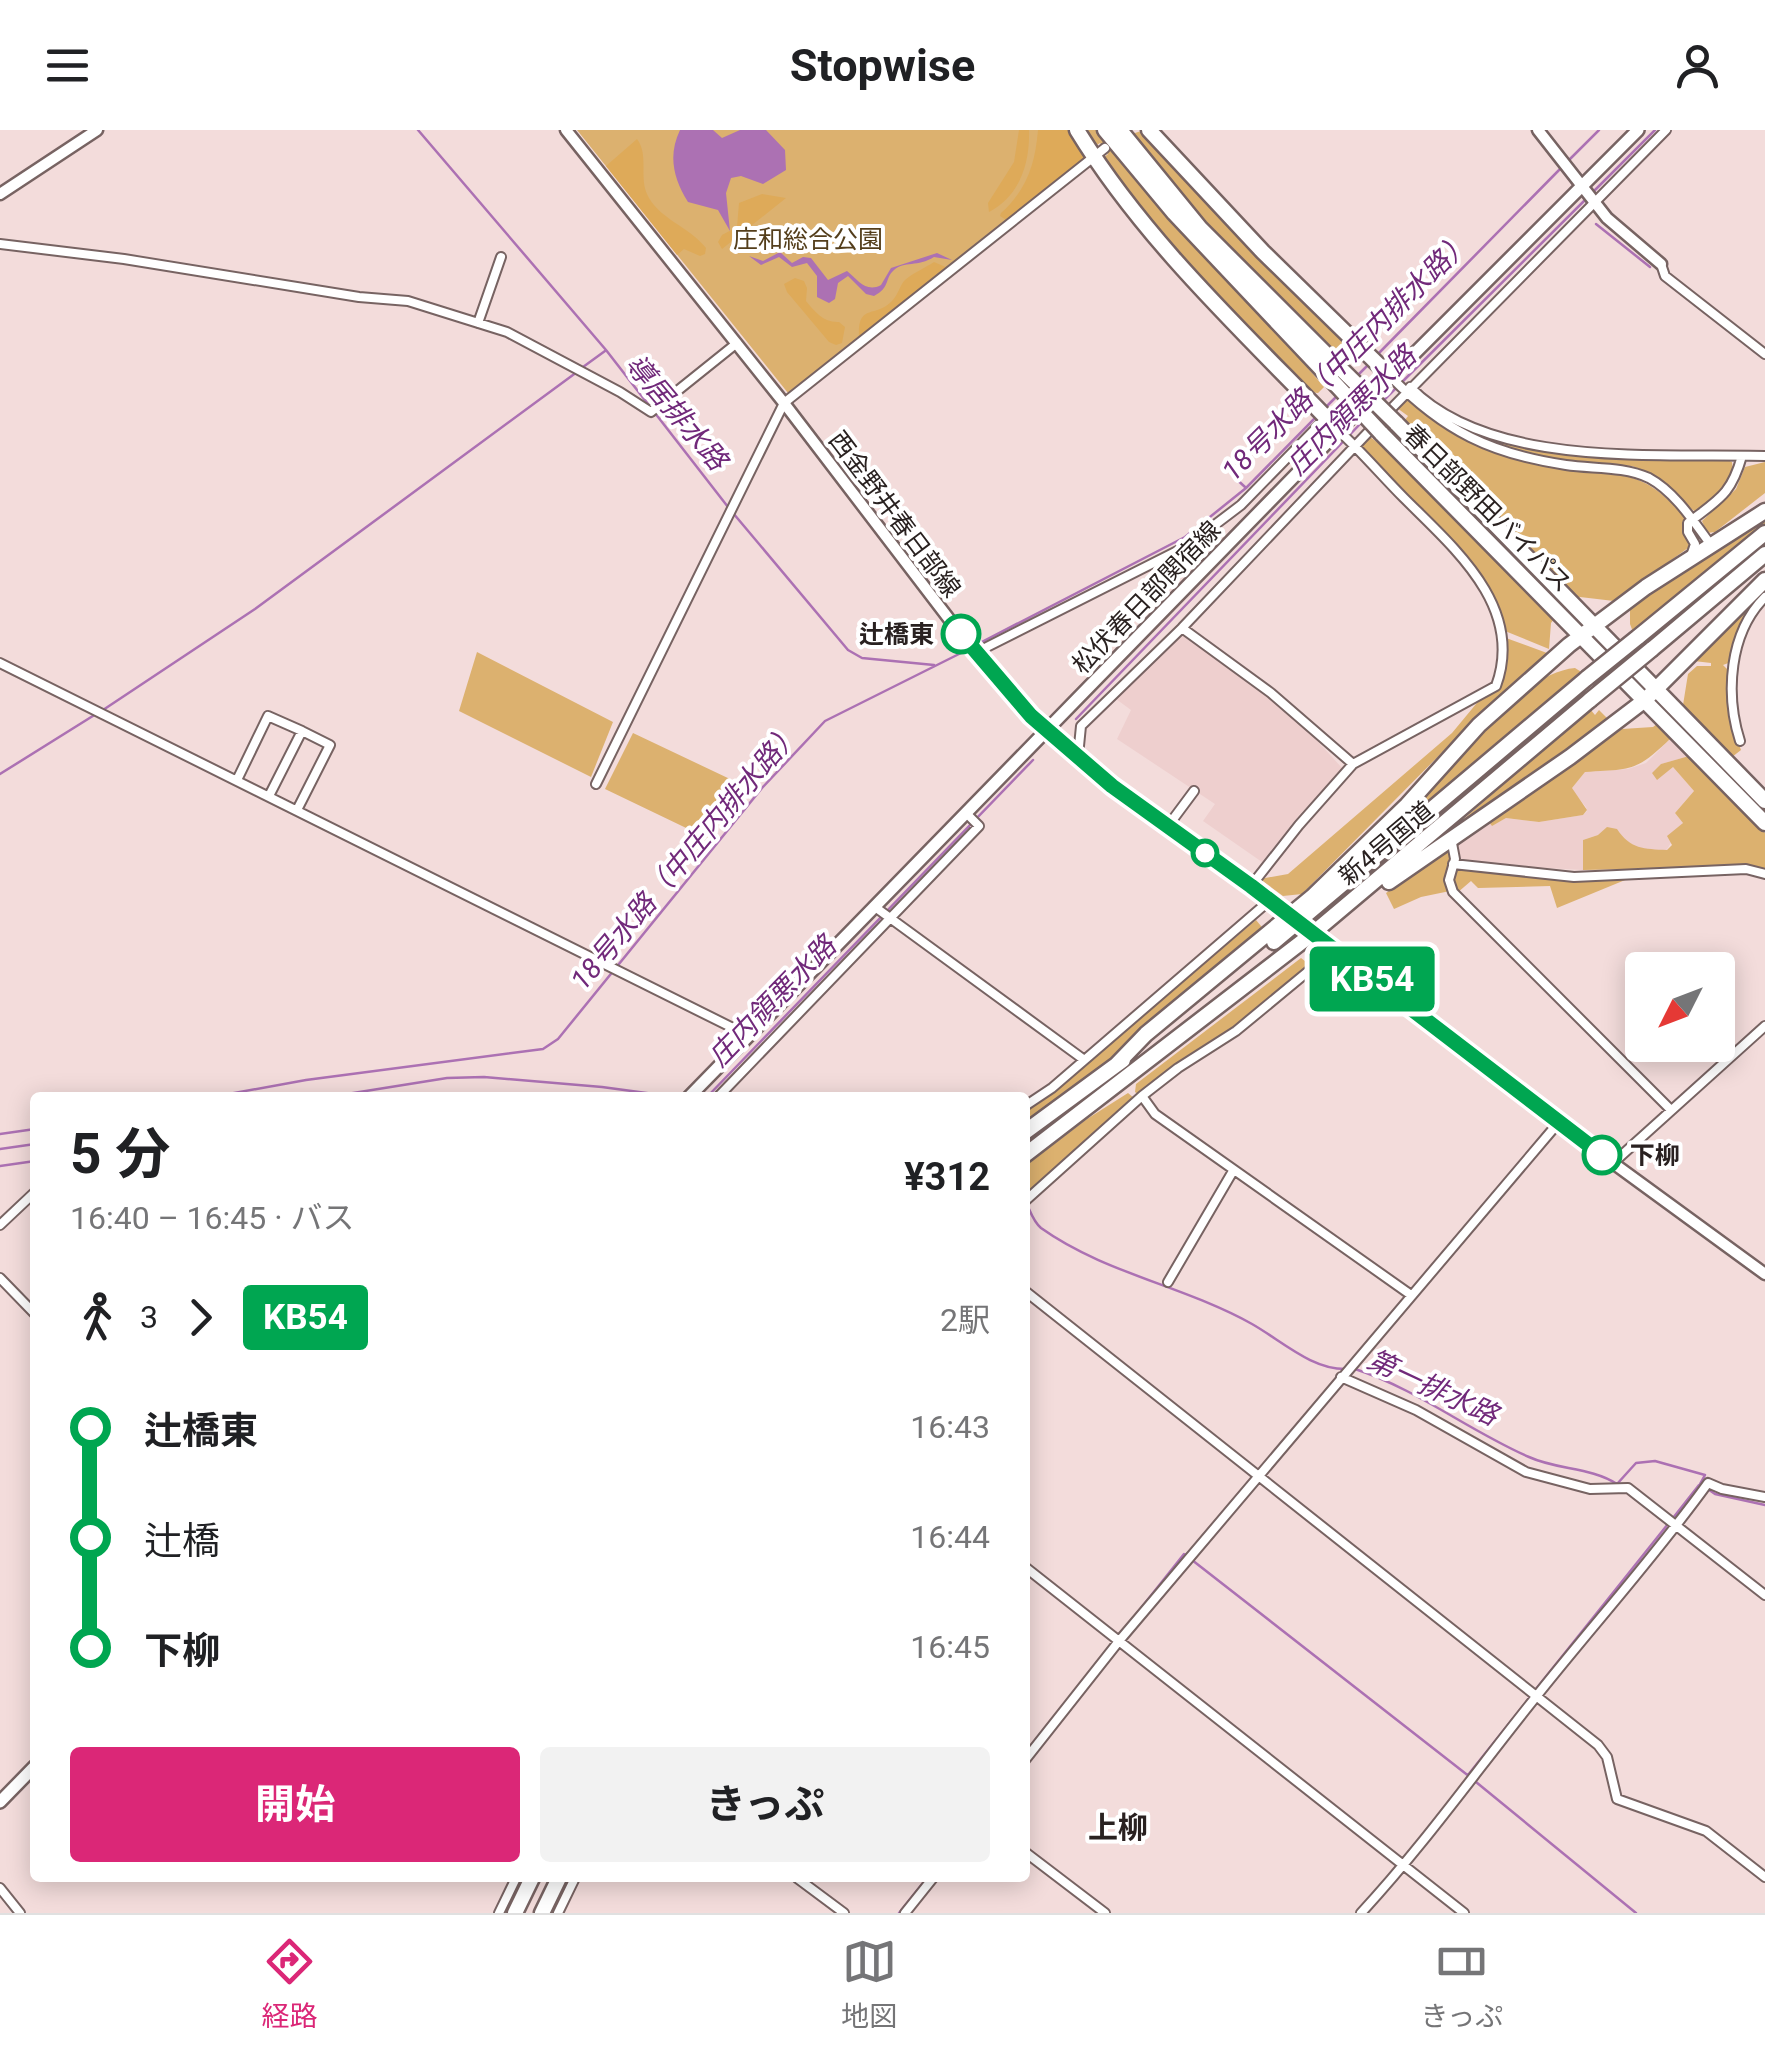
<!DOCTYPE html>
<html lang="ja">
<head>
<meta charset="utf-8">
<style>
	:root { --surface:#fff; --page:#f2f2f2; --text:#202124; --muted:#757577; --line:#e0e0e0; --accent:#db2777 }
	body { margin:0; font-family:Roboto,"Noto Sans JP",sans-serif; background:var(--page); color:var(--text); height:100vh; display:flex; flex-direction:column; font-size:38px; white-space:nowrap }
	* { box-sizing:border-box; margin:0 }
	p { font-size:32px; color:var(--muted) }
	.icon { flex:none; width:55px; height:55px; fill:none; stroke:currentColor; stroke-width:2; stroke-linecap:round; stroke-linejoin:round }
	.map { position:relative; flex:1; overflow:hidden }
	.sheet { position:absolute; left:30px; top:962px; width:1000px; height:790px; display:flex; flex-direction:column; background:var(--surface); border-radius:10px; box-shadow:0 5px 25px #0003 }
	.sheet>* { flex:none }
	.badge { padding:0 20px; border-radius:8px; font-size:35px; line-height:65px }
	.needle { width:65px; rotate:228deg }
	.tools { position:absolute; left:1625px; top:822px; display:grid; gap:20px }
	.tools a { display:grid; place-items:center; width:110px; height:110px; border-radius:10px; background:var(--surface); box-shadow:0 5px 25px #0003; font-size:50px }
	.map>.badge { position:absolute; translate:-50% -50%; box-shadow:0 0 0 5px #fff }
	.legs { display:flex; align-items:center; gap:15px; height:110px; padding:0 40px; font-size:32px }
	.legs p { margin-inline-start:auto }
	.head { display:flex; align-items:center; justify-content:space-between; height:170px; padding:0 40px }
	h1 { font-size:55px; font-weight:700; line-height:75px }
	.primary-button { display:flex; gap:20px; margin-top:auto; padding:20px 40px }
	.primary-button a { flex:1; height:115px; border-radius:10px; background:var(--accent); color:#fff; font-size:40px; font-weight:700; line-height:115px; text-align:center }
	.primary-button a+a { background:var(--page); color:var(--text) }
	ul { padding:0 40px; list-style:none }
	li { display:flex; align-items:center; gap:35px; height:110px; font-size:38px }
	li i { display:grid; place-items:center; width:15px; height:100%; margin:0 12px; background:currentColor }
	li i::after { content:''; width:25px; height:25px; margin:-12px; border:8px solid; border-radius:50%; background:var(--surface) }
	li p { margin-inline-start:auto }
	li:first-child i { background:linear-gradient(#0000 50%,currentColor 0) }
	li:last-child i { background:linear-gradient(currentColor 50%,#0000 0) }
	header { display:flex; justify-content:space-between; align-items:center; height:130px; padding:0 40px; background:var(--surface); font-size:45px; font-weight:700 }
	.tabs { display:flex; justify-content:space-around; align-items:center; height:140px; border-top:2px solid var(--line); background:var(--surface); font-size:28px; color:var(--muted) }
	.tabs a { display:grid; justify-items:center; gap:5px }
	.tabs .on { color:var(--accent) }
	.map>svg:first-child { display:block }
	.built { fill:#eecfce }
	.green { fill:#dcb16f }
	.forest { fill:#deaa59 }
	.water { fill:#ac71b3 }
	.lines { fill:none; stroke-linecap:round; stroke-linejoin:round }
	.stream { stroke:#ac71b3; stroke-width:2.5 }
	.street-casing { stroke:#776362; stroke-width:12 }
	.secondary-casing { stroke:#776362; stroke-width:15 }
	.primary-casing { stroke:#776362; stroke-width:16 }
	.highway-casing { stroke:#776362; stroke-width:19 }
	.street { stroke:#fff; stroke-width:8 }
	.secondary { stroke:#fff; stroke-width:10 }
	.primary { stroke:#fff; stroke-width:11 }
	.highway { stroke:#fff; stroke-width:14 }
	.highway-bridge-casing { stroke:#776362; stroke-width:19; stroke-linecap:butt }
	.highway-bridge { stroke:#fff; stroke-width:14 }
	.line-1-casing { stroke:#fff; stroke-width:22 }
	.line-1 { stroke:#00a651; stroke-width:15 }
	.stop-1-dot { fill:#fff; stroke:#00a651; stroke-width:5 }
	.labels { text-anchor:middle; stroke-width:8; stroke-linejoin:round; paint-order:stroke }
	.park-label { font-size:25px; fill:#543e1b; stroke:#fff }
	.street-label { font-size:25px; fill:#292120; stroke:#fff }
	.stop-label { font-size:25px; font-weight:bold; fill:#292120; stroke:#fff; text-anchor:end }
	.water-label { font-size:28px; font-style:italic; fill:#71297a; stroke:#fff }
	.quarter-label { font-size:30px; font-weight:bold; fill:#292120; stroke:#fff }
</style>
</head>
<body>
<header><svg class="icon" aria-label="menu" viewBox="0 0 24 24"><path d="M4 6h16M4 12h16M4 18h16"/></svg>Stopwise<svg class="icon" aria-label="person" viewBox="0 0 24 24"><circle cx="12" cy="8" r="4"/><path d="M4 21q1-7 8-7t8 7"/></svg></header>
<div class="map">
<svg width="1765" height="1783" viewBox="0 0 1765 1783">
	<rect width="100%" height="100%" fill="#f3dcdb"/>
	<path class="built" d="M1182,503L1272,568L1299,591L1343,639L1300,684L1262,732L1203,691L1215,674L1117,609L1131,580L1116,569Z
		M1671,608L1689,626L1661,634L1673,637L1694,661L1675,683L1683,693L1666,721L1638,719L1625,710L1598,705L1583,710V740L1458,733L1456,714L1489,692L1493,695L1506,688L1539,692L1583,685L1587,681L1586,677L1571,659L1585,642L1628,639L1646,633Z"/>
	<path class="green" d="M577,0H1068L1018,84L788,263Z
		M1082,0H1097C1164,94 1251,169 1324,257L1318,263L1308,262C1235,185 1165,116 1102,29L1108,24L1100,13L1093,18Z
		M1127,0L1135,3L1144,0L1355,217L1357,224L1348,233L1206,95Z
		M1406,269C1454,310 1494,324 1554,337C1621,351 1636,331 1687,389L1683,397L1690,412L1688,418L1614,471L1580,467L1577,469L1402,294L1408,286L1397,278Z
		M1445,289C1524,332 1638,326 1727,330L1732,332C1736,356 1714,370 1696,382C1670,366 1668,349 1632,336C1579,332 1485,326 1445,289Z
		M1369,306L1401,331L1554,489L1551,493L1549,519L1505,501L1489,459L1475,435L1364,322L1362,311Z
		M1765,332V363L1715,402L1707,403L1702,391L1736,359L1745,337Z
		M1765,386V395L1633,502L1630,494V475Z
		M1765,459L1731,532L1723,535L1730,542V589L1741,620L1732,627L1683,575L1688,544L1697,536H1711V533L1694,531Z
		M1506,508L1547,523L1483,581L1302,764L1283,766L1260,749L1288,744L1452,603L1486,562L1498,558L1505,537Z
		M477,522L613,592L591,647L459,581Z
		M1575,538L1583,543L1403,694C1440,649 1516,543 1575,538Z
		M1590,579L1595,585L1599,580L1609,590L1551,633L1458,694Z
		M1657,594L1671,608C1636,642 1632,639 1585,642L1572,658L1587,680L1583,685L1539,692L1506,688L1492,696L1489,692L1622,599L1653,597Z
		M633,603L751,659L707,708L605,659Z
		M1689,626L1765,703V744L1721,737L1583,740V710L1598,705L1607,697L1617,699C1630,719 1644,719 1667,720L1672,715L1667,706L1683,693L1675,683L1694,661L1673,637L1657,650L1652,643L1661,634Z
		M1451,718C1453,734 1443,745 1450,761L1421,767L1394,779L1386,763Z
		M1455,738L1503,745H1668V748H1630L1557,778L1550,756L1478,758L1471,751L1457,763L1451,753Z
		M1256,790L1266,802L1109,933L1025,993V980L1052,962Z
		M1301,828L1310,835L1238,894L1175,936L1139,965L1135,962L1136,954Z
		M1128,963L1134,968L1025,1065V1036L1087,989Z"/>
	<path class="forest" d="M1019,0H1029C1030,33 1020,66 989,82L988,73L1014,32Z
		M1038,0H1068L1086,30L1008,91L1000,86L1001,83C1027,59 1035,35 1038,0Z
		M637,9C649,25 639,46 647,64C657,88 690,97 706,118L705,124L700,126L684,119L677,125L606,36Z
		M762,64L786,68L722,119L718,112L722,105L737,97L739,73Z
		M934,132L948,138L859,208C857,172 875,189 892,171C898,165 900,155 905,150C913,143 925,138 934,132Z
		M795,148L804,151L807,158L806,171C815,182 824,193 839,192L845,197L842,213L836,215L829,212L787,162L784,154Z"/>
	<path class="water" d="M680,0H713L722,8L740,0H766L785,20L786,40L763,54L741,46L731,48L726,63L730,101L718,80L688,72C673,48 668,25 680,0Z
		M780,122L792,133L803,127L811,128L828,150L847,141C858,150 866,163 881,155L891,138L937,123L952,130L934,127C918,137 904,131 894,140C884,149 891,157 874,166L866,164L848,146L838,153L835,169L829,173L817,167V146L807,133L792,137L779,127L761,135L749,126L763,131Z"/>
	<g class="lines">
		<path class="stream" d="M418,0L606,220L728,377
			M1568,31L1599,0
			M1592,63L1655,0
			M1596,94L1650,137
			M1683,165L1765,228
			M1379,223L1562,37
			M583,237L605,221
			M1358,245L1370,233
			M1383,271L1586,69
			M1326,277L1338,265
			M1232,345L1245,357
			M733,383L848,520L862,528L934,535
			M974,516L1185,407L1246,358L1317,286
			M103,580L255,479L577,242
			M1076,589L1363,291
			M0,644L96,584
			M207,968L306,950L543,919L558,909L762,658L825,591L967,520
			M322,968L447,948L484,947L602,957L676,967
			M428,968L514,964L564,967
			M706,968L1033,630
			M0,1004L35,999
			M0,1019L35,1014
			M0,1036L35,1031
			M1029,1079C1032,1086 1035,1093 1041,1098C1104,1143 1184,1156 1252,1194C1282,1211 1312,1240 1347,1239
			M1355,1239C1417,1259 1469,1301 1529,1327C1557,1340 1591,1337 1617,1354L1636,1333L1655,1331L1705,1345L1700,1354
			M1705,1357L1715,1364L1765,1375
			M1673,1388L1699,1355
			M1192,1430L1470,1647
			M1122,1502L1184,1424L1186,1425
			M1536,1559L1668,1394
			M29,1634L35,1628
			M1468,1645L1531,1566
			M1476,1652L1636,1783
			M899,1783L927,1748"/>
		<defs>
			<path id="street" d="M0,114L124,129L359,167L408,171L507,202L620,262L651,282L737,213
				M1661,134L1665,146L1765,224
				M478,193L501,127
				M1391,247C1444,301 1491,324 1566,335C1593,339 1623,336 1649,348C1675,362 1694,392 1711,415
				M1410,257C1490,339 1657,323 1765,326
				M1385,285L1666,0
				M1691,426L1695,414L1688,402V393C1719,369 1731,365 1742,326
				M1182,498L1271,563L1353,634
				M975,523L1187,416L1241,375L1326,288
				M0,533L749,906
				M1740,611C1725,564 1729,503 1765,467
				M1079,616L1081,596L1182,498L1375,295
				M237,650L268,586L302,601
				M596,654L784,273L1105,18
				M269,666L302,601L330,615L297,680
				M1168,696L1194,661
				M1451,708L1455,729L1449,750L1453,762L1671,980
				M1453,734L1574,747L1746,739L1765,744
				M1251,756L1299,695L1353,634L1496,556C1525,477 1454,418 1404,368C1382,346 1362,322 1339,301
				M875,777L1083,929
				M1142,966L1155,984L1411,1165
				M717,968L979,696L967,684
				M1025,976L1052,958L1269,771
				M1613,1033L1765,896
				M1025,1071L1142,966L1178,938L1236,901L1334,820
				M0,1095L35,1062
				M0,1148L35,1184
				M1168,1152L1233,1041
				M1025,1161L1598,1615L1607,1627L1617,1669L1706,1701L1765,1747
				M1341,1247L1416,1280L1526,1342L1590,1359L1628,1358L1765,1465
				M1025,1437L1464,1783
				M1025,1630L1119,1511L1559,992
				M1025,1722L1105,1783
				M797,1748L844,1783
				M0,1758L20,1783
				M499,1783L516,1748
				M558,1783L575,1748
				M905,1783L933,1748
				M1361,1783C1424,1715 1477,1640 1535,1568C1592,1496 1654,1428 1708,1353L1722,1359L1765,1367"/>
			<path id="secondary" d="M566,0L784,273L975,523L1047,602L1112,656L1251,756L1613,1033L1765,1144
				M1538,0L1607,88L1661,134
				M0,64L97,0"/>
			<path id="primary" d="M688,968L1391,247L1638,0
				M0,1672L35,1636"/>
			<path id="highway" d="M1077,0C1146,113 1248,206 1339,301
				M1105,0L1174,83L1326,244
				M1120,0L1200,98L1337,235
				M1149,0L1263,122L1391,247
				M1396,293L1765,671
				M1381,303L1765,693
				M1638,507L1765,403
				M1652,519L1765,424
				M1389,752L1570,627L1645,570L1765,450
				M1274,812L1587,548
				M1117,934L1146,904L1312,767L1407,675L1479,595L1569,515L1646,457L1765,381
				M1025,1002L1123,930
				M1025,1025L1312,804L1590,570
				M515,1783L532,1748
				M542,1783L559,1748"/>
		</defs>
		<use href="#street" class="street-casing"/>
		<use href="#secondary" class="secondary-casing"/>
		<use href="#primary" class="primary-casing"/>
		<use href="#highway" class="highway-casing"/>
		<use href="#street" class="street"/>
		<use href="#secondary" class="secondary"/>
		<use href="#primary" class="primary"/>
		<use href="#highway" class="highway"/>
		<defs>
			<path id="highway-bridge" d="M1337,235L1396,293
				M1326,244L1381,303
				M1587,548L1638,507
				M1590,570L1652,519"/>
		</defs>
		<use href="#highway-bridge" class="highway-bridge-casing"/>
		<use href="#highway-bridge" class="highway-bridge"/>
	</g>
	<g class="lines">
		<defs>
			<path id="line-1" d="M961,504L1031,586L1112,656L1251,756L1602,1025"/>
		</defs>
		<use href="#line-1" class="line-1-casing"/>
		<use href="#line-1" class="line-1"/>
	</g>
	<g class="stop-1-dot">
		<circle cx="961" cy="504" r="18"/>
		<circle cx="1205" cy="723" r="12"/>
		<circle cx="1602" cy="1025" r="18"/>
	</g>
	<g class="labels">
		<g class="park-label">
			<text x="808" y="118">庄和総合公園</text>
		</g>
		<g class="street-label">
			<text transform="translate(1488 378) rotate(45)" y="9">春日部野田バイパス</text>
			<text transform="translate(895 384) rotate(53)" y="9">西金野井春日部線</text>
			<text transform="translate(1146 467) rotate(-46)" y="9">松伏春日部関宿線</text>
			<text transform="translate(1386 713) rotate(-40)" y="9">新4号国道</text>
		</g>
		<g class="stop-label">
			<text x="934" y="513">辻橋東</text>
			<text x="1630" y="1034" text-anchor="start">下柳</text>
		</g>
		<g class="water-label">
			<text transform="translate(1346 226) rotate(-45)" y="10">18号水路（中庄内排水路）</text>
			<text transform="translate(1351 280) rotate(-45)" y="10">庄内領悪水路</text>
			<text transform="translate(677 282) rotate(50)" y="10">導居排水路</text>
			<text transform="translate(685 726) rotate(-50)" y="10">18号水路（中庄内排水路）</text>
			<text transform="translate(772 871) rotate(-46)" y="10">庄内領悪水路</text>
			<text transform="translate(1433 1257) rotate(25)" y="10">第一排水路</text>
		</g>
		<g class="quarter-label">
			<text x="1118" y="1708">上柳</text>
		</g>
	</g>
</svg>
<div class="tools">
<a><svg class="needle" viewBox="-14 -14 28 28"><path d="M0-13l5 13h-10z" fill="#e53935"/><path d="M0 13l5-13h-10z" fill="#757577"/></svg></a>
</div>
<b class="badge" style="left:1372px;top:849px;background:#00a651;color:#fff">KB54</b>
<section class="sheet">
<div class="head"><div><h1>5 分</h1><p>16:40 – 16:45 · バス</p></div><b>¥312</b></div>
<div class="legs"><svg class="icon" aria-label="walk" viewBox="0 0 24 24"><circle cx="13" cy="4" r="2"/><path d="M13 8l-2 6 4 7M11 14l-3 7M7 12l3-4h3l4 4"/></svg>3<svg class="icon" aria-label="forward" viewBox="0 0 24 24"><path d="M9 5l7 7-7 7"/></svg><b class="badge" style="background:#00a651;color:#fff">KB54</b><p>2駅</p></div>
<ul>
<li><i style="color:#00a651"></i><b>辻橋東</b><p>16:43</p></li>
<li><i style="color:#00a651"></i><span>辻橋</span><p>16:44</p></li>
<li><i style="color:#00a651"></i><b>下柳</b><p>16:45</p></li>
</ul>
<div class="primary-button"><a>開始</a><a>きっぷ</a></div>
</section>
</div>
<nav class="tabs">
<a class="on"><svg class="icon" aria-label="directions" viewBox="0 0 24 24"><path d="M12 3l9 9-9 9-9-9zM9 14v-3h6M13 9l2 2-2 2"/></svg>経路</a>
<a><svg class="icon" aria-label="map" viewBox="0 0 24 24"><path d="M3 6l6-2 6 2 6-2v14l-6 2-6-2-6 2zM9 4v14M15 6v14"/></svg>地図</a>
<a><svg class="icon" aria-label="tickets" viewBox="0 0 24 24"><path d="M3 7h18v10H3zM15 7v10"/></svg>きっぷ</a>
</nav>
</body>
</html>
